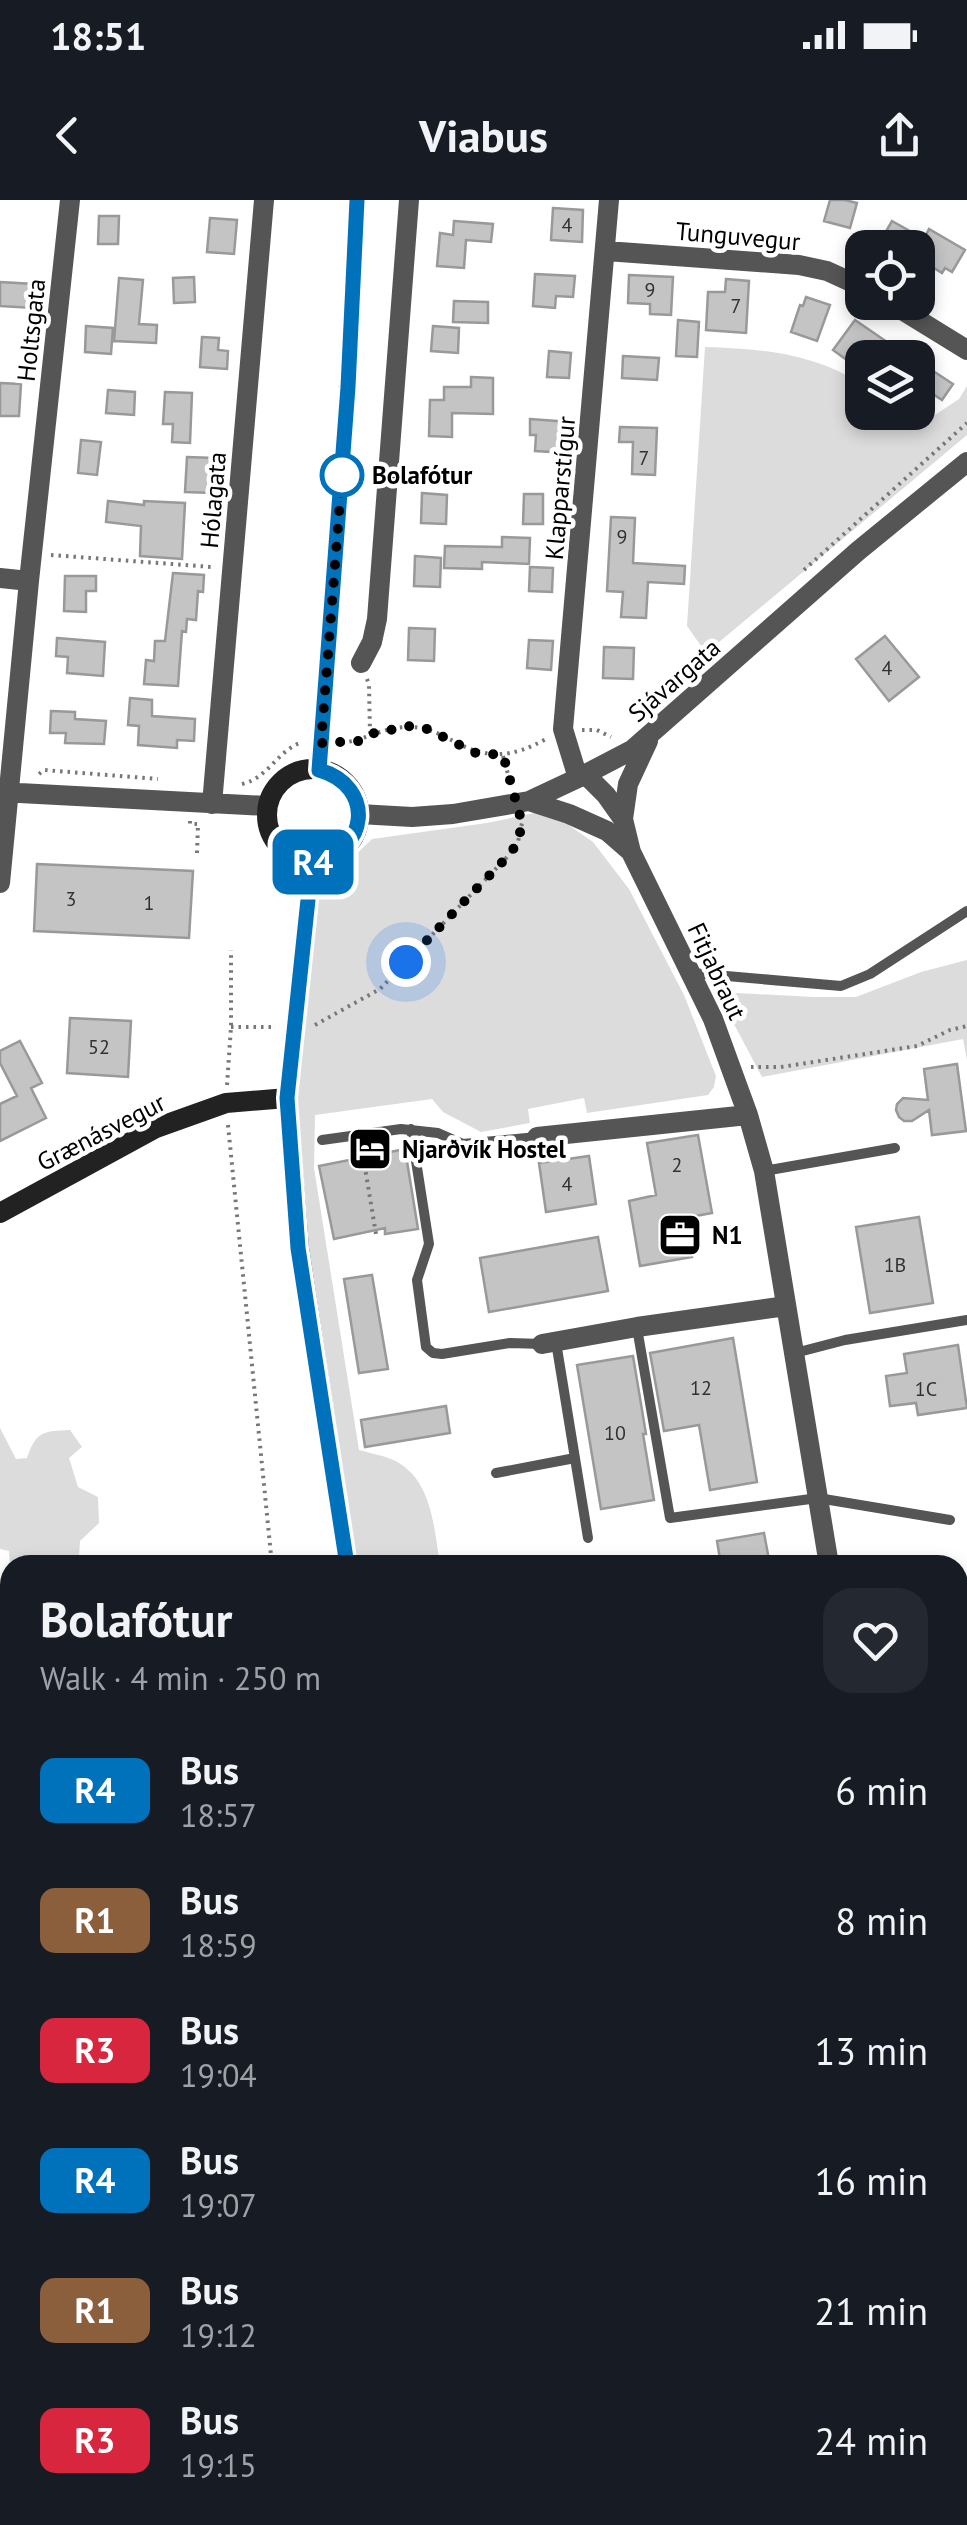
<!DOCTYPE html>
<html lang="en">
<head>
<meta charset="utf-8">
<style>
	:root { --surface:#171b24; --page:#242831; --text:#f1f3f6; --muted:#9ea1a6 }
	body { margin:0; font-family:"PT Sans",sans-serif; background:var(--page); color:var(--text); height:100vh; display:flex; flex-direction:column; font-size:38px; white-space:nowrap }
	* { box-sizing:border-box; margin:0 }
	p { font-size:32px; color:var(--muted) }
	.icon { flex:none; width:55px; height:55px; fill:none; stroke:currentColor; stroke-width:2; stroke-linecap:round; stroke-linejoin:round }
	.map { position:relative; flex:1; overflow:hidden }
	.details { position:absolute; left:0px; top:1355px; width:968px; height:970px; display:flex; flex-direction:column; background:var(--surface); border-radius:30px 30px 0 0; box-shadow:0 5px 15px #0003 }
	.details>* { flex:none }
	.badge { padding:0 20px; border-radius:15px; font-size:35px; line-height:65px }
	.controls { position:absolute; left:845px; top:30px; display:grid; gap:20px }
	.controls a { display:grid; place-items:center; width:90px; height:90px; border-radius:20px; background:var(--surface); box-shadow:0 5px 15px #0003; font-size:50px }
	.you { position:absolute; width:50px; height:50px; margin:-25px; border:8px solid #fff; border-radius:50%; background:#1a73e8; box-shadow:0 0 0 15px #1a73e833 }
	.map>.badge { position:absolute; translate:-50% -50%; box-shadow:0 0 0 5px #fff }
	.round { display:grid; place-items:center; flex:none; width:105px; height:105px; border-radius:30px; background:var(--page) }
	.summary { display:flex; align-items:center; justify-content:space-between; height:170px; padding:0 40px }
	h1 { font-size:48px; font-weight:600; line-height:75px }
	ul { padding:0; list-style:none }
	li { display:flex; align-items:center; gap:30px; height:130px; padding:0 40px }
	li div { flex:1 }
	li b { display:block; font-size:38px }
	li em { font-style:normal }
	li .badge { min-width:110px; font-weight:700; text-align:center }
	.status { display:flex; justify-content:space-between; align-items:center; height:70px; padding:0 50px; background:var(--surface); direction:ltr }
	.status svg { height:28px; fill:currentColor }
	header { display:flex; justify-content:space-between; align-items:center; height:130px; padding:0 40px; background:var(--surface); font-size:45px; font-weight:600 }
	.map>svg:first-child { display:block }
	.green { fill:#dcdcdc }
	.building { fill:#c4c4c4; stroke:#999; stroke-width:2.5 }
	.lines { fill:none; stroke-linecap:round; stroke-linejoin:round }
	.path { stroke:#777; stroke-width:4; stroke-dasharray:2.5 5; stroke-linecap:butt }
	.lane { stroke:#555; stroke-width:10 }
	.street { stroke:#555; stroke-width:20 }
	.secondary { stroke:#222; stroke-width:20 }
	.line-casing { stroke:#fff; stroke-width:22 }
	.line { stroke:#0072bc; stroke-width:15 }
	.walk { stroke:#000; stroke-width:10; stroke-dasharray:0 18 }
	.stop-dot { fill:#fff; stroke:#0072bc; stroke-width:5 }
	.labels { text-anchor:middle; stroke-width:9; stroke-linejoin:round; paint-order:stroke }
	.number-label { font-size:20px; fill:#313131 }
	.street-label { font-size:25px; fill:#000; stroke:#fff }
	.stop-label { font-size:25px; font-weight:bold; fill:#000; stroke:#fff; text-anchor:start }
	.poi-label { font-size:25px; font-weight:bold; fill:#000; stroke:#fff; text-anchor:start }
</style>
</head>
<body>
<div class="status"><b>18:51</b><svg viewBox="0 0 49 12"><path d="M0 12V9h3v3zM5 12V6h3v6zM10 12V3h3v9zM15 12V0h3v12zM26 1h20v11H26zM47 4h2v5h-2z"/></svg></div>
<header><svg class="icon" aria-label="back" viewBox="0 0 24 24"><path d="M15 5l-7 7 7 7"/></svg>Viabus<svg class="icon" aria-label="share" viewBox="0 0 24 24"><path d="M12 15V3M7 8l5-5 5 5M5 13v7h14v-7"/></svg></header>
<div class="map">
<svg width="967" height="2325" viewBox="0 0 967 2325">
	<rect width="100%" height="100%" fill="#fff"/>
	<path class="green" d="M705,147C763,149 812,153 862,184V212L910,213L926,221L959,199L967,186V235L706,453L687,426Z
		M539,612L560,619L593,642L629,689L684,795L716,876L714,887L708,895L587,913L584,898L528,909L530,923L481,932L443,912L432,899L315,915L314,968L359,1250C369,1253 381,1255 391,1259C432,1276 434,1327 440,1365H357L307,1046L297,905L303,814L317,692L372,639L487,623Z
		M967,760V860L963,839L762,877L717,792L814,797H856L921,772Z
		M0,1228L16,1259L27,1258C36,1231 44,1231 70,1230L82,1247L69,1258L78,1287L98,1297L99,1323L80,1341L79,1357L86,1365H10L9,1351L0,1349Z
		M967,1994V2325H750L736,2323L734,2325H698L679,2315H958V1996Z
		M519,2315H656L647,2319L648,2325H521Z"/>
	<path class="building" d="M830,0H845L857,3L850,28L824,21Z
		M553,8L583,10L582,42L551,40Z
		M99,16H119L118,44H98Z
		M210,18L237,20L234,54L207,52Z
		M454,21L493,24L491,42L466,40L464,68L437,66L440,33L453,35Z
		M892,21L924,39L929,29L965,50L952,72L945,68L942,73L923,61L931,48H893L881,40Z
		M535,74L575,76L573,97L556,96L555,108L533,106Z
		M629,75L673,77L671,115L650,114V104L628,103Z
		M194,77L195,102L174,103L173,78Z
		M119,78L143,80L139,124L157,125L156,143L114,141Z
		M726,79L749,81L746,133L706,130L708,92H725Z
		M0,82L34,84L33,108L0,106Z
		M806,97L830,105L817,141L791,132L800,105L803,106Z
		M454,101L488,102V123L453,122Z
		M678,120L699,122L697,157L676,156Z
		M855,120L890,144L881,158H862V171L833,150Z
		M86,126L113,128L111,154L85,152Z
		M433,126L459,128L458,153L431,151Z
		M202,137L219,138L218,150L228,151L227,169L200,167Z
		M549,151L571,153L569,178L547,177Z
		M623,156L659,158L657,180L622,178Z
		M918,161L953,184L942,200L918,184Z
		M471,177L493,178V214L452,213V237L429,236L430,200H444V187H471Z
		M0,183L21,184L19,216H0Z
		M108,190L135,192L134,215L106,213Z
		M165,192L192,193L190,243L172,242L173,224H163Z
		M530,219L570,222L568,253L535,251L536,235H530Z
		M620,227L657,228L655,275L632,274L633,242H619Z
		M81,240L101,242L97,275L78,273Z
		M187,257L215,258L213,293L185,292Z
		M422,293L447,295L446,324L421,323Z
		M524,294H543V324H523Z
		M108,301L144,305V301L185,303L182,359L140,356L141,326L106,322Z
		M611,317L635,318L633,363L685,366L684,384L648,382L646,418L621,417L623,392L607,391Z
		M502,337L530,338L529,364L482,362V369L444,368L445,346L502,347Z
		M415,356L441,358L440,387L414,386Z
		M530,367L553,368L552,392L529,391Z
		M173,373L204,375L203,392L198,391L196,420L187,419L186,432L182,431L178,486L144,484L146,460L154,461L155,441H165Z
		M65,376H96V391H86V412L64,411Z
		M409,428L435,429L434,461L408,460Z
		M885,436L919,477L889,501L856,459Z
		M57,438L105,442L103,476L67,473L68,457L56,456Z
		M529,440L553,441L551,470L527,468Z
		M604,447L634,448L633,479L603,478Z
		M130,498L152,500V516L195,519L194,541L177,540V548L138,545L139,526L128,525Z
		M51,511L75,512V519L106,521L104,544L65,543L66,533H50Z
		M37,664L193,671L189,738L34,731Z
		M70,818L131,821L128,877L67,873Z
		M20,841L42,883L31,888L46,918L0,941V904L17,896L0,863V851Z
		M957,864L966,931L932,935L929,910L912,921H904L899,917L896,910L897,904L903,898L928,900L924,869Z
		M698,935L712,1013L685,1018L692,1057L640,1066L629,1001L656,995L647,943Z
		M405,949L418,1029L385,1034V1028L334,1039L319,966Z
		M589,956L596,1004L546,1012L539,963Z
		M919,1017L933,1103L870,1113L856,1027Z
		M598,1037L608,1091L489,1112L480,1058Z
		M372,1075L388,1169L359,1173L344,1079Z
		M733,1138L757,1282L710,1290L699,1225L664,1231L650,1153Z
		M958,1145L967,1208L918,1215L916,1203L890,1206L886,1176L907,1173L904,1154Z
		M633,1156L646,1234H643L654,1300L601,1309L577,1165Z
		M446,1206L450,1233L365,1247L361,1220Z
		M764,1333L770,1365H721L717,1341Z"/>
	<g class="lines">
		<path class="path" d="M51,355L212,367
			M804,370L967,223
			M367,479L369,485L370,534
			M582,530H597L611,537
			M342,543C366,540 385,526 411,527C427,527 442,535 455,542C489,560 513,557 546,539
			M503,556L511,585
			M39,574L44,570L158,579
			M242,584C269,578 278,549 303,542
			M190,621V624H198L197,653
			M315,825L380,789L509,655L518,642L522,623
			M231,827H276
			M751,867H781L917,846L950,830L967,826
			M227,885L231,827V750
			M228,925L272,1365
			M362,950L376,1034
			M0,1435L10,1439
			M958,2184L967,2241
			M445,2315L447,2325"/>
		<path class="lane" d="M692,773L841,786L870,774L967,711
			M411,929L429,1044L417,1080L426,1147L433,1153L442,1154L510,1143L542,1144
			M322,940L401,929L438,933L463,944L537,937
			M764,971L895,948
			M637,1128L670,1318L818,1298L950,1320
			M556,1142L588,1338
			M795,1153L845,1140L967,1120
			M496,1273L575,1258
			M958,1678L967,1676
			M958,1868L967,1866
			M958,1914L967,1912"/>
		<path class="street" d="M606,51L799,65L827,71L862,87
			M889,102L967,150
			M0,378L29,381
			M361,463L372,442L377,419L409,0
			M586,575L606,595L623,619L631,652L713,819L748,915L764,971L829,1365
			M578,578L563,529L609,0
			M0,592L267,606
			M529,601L569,614L607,631L630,651
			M212,604L264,0
			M359,614L412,617L453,614L529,601L578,578L632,550L858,351L967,262
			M623,619L628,584L648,541
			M0,683L29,381L70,0
			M537,937L748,915
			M542,1144L637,1127L786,1106
			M0,1672L10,1751
			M0,2150L10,2161
			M160,2315L170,2325
			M90,2325L92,2315
			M206,2325L207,2315"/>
		<path class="secondary" d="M267 615a46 46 0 1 1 92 0a46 46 0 1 1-92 0Z
			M319,570L348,187L357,0
			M312,662L287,898L299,1048L347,1365
			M0,1013L156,928L226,903L287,898
			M501,2315L502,2325"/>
	</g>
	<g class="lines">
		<defs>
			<path id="line" d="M347,1365L298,1048L287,898L312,662C369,653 376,586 319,570L348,187L357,0"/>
		</defs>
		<use href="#line" class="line-casing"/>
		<use href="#line" class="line"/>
		<path class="walk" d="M342,275L321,543L360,541L370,534L410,526L425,528L476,553L503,555L522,623L518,642L509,655L406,762"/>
	</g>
	<defs>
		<symbol id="hotel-square" viewBox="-11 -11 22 22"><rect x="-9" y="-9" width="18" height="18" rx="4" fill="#000" stroke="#fff"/><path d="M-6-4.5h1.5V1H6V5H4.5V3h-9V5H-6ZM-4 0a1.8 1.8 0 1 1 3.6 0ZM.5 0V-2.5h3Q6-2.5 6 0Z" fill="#fff"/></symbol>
		<symbol id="office-square" viewBox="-11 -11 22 22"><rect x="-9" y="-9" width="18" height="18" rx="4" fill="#000" stroke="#fff"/><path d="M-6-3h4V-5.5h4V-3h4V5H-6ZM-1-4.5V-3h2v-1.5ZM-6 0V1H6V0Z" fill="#fff"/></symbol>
	</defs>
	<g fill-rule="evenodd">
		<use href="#hotel-square" x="345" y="924" width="50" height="50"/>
		<use href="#office-square" x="655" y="1010" width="50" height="50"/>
	</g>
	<circle class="stop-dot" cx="342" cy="275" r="20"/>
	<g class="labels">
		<g class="number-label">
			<text x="567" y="32">4</text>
			<text x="650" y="97">9</text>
			<text x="736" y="113">7</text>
			<text x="644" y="265">7</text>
			<text x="622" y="344">9</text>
			<text x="887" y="475">4</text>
			<text x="71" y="706">3</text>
			<text x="149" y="710">1</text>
			<text x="99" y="854">52</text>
			<text x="677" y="972">2</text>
			<text x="567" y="991">4</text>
			<text x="895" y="1072">1B</text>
			<text x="701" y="1195">12</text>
			<text x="926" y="1196">1C</text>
			<text x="615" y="1240">10</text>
		</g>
		<g class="street-label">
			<text transform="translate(738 36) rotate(5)" y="9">Tunguvegur</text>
			<text transform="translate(31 130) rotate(-84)" y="9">Holtsgata</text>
			<text transform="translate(560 288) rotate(-85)" y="9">Klapparstígur</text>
			<text transform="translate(213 300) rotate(-85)" y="9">Hólagata</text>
			<text transform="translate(674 480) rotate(-41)" y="9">Sjávargata</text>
			<text transform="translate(717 771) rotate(65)" y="9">Fitjabraut</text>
			<text transform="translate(101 932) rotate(-27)" y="9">Grænásvegur</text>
		</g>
		<g class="stop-label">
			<text x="372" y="284">Bolafótur</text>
		</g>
		<g class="poi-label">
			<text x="402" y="958">Njarðvík Hostel</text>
			<text x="712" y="1044">N1</text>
		</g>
	</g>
</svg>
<div class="controls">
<a><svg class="icon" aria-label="locate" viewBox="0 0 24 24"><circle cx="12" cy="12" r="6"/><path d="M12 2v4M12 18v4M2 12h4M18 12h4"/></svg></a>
<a><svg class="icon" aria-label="layers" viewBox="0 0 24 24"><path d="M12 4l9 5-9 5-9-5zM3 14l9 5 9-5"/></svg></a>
</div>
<div class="you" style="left:406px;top:762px"></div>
<b class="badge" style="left:313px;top:662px;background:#0072bc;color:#fff">R4</b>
<section class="details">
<div class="summary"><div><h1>Bolafótur</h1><p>Walk · 4 min · 250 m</p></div><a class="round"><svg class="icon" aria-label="heart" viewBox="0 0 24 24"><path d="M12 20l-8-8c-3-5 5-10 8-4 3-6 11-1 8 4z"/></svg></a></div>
<ul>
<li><span class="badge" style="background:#0072bc;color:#fff">R4</span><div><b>Bus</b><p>18:57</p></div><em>6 min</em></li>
<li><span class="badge" style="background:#8b5e3c;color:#fff">R1</span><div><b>Bus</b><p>18:59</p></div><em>8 min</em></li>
<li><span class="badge" style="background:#d7263d;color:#fff">R3</span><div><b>Bus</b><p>19:04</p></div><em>13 min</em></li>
<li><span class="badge" style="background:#0072bc;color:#fff">R4</span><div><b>Bus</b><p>19:07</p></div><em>16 min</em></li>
<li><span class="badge" style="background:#8b5e3c;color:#fff">R1</span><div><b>Bus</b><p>19:12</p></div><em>21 min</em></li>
<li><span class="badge" style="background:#d7263d;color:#fff">R3</span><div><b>Bus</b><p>19:15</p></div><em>24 min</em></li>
</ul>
</section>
</div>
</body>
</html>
